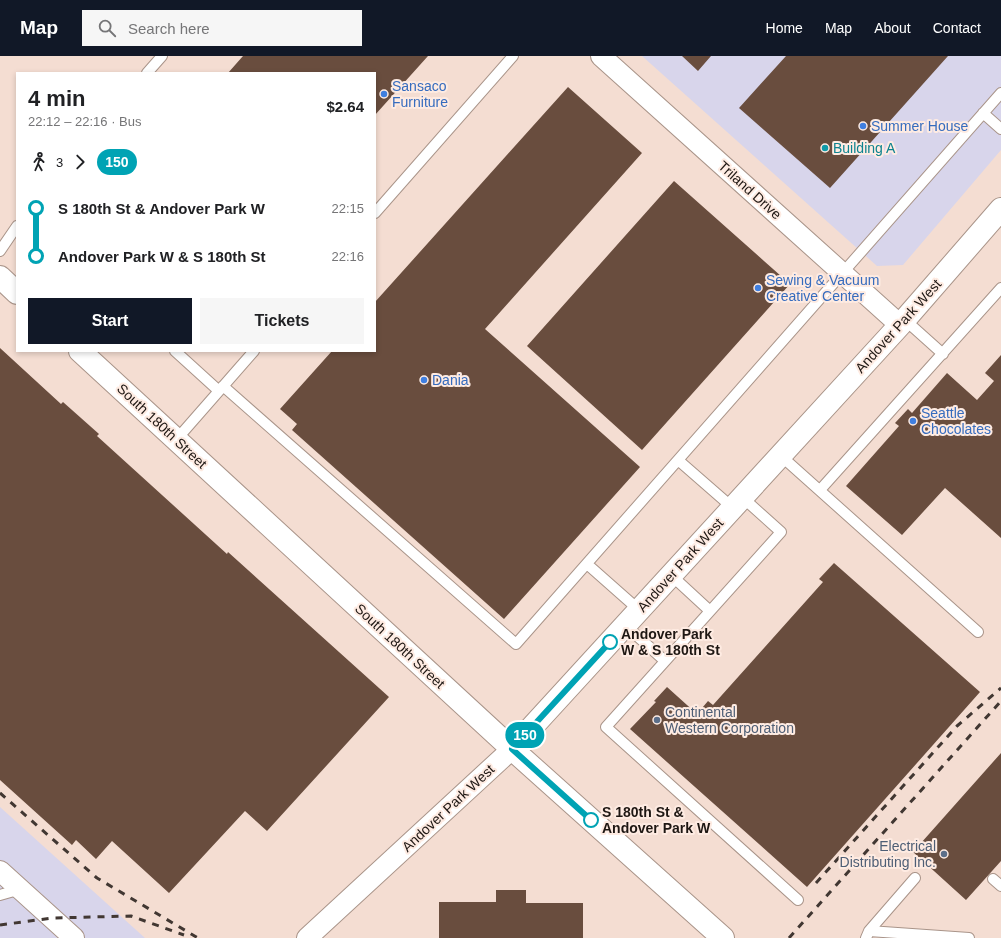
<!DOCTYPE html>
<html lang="en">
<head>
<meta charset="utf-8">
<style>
	:root { --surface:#fff; --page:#f6f6f6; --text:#202124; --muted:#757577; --accent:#111827 }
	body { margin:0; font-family:Helvetica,sans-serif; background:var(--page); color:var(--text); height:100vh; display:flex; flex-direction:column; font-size:15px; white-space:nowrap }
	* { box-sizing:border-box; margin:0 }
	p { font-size:13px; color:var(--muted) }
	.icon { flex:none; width:22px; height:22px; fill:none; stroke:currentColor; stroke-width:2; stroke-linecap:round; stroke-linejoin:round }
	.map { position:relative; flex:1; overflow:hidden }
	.panel { position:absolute; left:16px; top:16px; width:360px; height:280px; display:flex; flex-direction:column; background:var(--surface); border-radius:0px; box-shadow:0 2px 6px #0003 }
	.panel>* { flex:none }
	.badge { padding:0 8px; border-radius:13px; font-size:14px; line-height:26px }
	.map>.badge { position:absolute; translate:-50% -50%; box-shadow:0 0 0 2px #fff }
	.legs { display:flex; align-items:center; gap:6px; height:44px; padding:0 12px; font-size:13px }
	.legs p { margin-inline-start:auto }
	.headline { display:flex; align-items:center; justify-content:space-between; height:68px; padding:0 12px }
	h1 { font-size:22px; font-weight:700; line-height:30px }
	.button { display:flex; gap:8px; margin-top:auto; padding:8px 12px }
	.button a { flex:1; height:46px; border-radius:0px; background:var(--accent); color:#fff; font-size:16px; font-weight:700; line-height:46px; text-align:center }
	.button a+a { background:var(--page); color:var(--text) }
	ul { padding:0 12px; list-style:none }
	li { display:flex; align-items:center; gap:14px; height:48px; font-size:15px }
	li i { display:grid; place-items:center; width:6px; height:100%; margin:0 5px; background:currentColor }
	li i::after { content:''; width:10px; height:10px; margin:-5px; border:3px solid; border-radius:50%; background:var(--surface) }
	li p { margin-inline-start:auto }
	li:first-child i { background:linear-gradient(#0000 50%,currentColor 0) }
	li:last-child i { background:linear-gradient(currentColor 50%,#0000 0) }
	header { display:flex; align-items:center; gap:24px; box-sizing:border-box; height:56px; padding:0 20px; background:var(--accent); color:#fff }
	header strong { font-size:19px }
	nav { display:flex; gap:22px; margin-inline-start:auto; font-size:14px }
	.search { width:280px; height:36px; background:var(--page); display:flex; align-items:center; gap:10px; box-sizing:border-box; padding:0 14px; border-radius:0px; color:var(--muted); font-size:15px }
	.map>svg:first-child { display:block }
	.industrial { fill:#d8d5eb }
	.building { fill:#694d3e }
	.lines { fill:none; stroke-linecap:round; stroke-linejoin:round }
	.lane-casing { stroke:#a99489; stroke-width:12 }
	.street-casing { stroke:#a99489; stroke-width:22 }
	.secondary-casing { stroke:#a99489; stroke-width:24 }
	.lane { stroke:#fff; stroke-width:10 }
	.street { stroke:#fff; stroke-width:20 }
	.secondary { stroke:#fff; stroke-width:22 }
	.rail { stroke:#413732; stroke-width:3; stroke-dasharray:7 7; stroke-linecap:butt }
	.line-1-casing { stroke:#fff; stroke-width:9 }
	.line-1 { stroke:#00a3b4; stroke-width:6 }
	.shop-dot { fill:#3f7fe0; stroke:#feebe2; stroke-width:1.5 }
	.culture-dot { fill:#0f9aa8; stroke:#feebe2; stroke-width:1.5 }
	.stop-1-dot { fill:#fff; stroke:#00a3b4; stroke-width:2 }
	.service-dot { fill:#5c6f8a; stroke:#feebe2; stroke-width:1.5 }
	.labels { text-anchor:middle; stroke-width:4; stroke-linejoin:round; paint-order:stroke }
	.shop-label { font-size:14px; fill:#366cbe; stroke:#feebe2; text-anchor:start }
	.culture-label { font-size:14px; fill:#0d838f; stroke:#feebe2; text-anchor:start }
	.street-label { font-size:14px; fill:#1e1713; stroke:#feebe2 }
	.stop-label { font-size:14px; font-weight:bold; fill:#1e1713; stroke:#feebe2; text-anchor:start }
	.service-label { font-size:14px; fill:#4e5e75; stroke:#feebe2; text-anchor:start }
</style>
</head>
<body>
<header>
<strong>Map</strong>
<div class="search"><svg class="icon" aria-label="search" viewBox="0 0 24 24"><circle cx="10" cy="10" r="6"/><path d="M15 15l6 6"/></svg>Search here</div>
<nav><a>Home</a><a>Map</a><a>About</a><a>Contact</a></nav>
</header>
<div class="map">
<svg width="1001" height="882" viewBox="0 0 1001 882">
	<rect width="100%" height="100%" fill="#f4ddd2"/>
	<path class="industrial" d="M642,0H1001V94L903,209L877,210Z
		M0,751L145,882H0Z"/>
	<path class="building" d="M243,0H428L375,59V17H228Z
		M682,0H711L698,15Z
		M786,0H948L830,132L739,52Z
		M568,31L642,97L485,273L640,411L504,563L292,374L297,368L280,353L332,295H375V246Z
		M674,125L790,228L642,394L527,290Z
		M0,292L61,348L63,346L99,378L97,380L227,498L228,496L389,641L267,775L245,755L169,837L112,785L96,803L76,784L72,789L0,724Z
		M1001,299V482L945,432L902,479L846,430L899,370L895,367L908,353L912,357L947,317L977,344L994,325L985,317Z
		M834,507L980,636L807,831L630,673L656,646L654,645L667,631L697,658L708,645L713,649L823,526L819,523Z
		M1001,697V805L966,844L913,796Z
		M496,834H526V847H583V882H439V846H496Z"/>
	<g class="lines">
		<defs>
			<path id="lane" d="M147,17L162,0
				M983,57L1001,73
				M375,157L513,0
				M0,195L17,170
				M904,263L943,298
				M175,295L219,335
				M223,330L516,588L1001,37
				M176,384L254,295
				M780,399L978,576
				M678,404L733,452
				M820,434L1001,232
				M742,441L781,476L606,671L798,844
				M587,508L639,554
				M671,519L710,555
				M625,569L665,605
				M993,823L1001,830
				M0,839L21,833
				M869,875L969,882
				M866,882L869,875L915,822"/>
			<path id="street" d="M601,0L900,269
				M0,815L74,882
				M307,882L512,693"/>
			<path id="secondary" d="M0,221L17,237
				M80,295L512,693L723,882
				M512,693L900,269L1001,153"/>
		</defs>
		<use href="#lane" class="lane-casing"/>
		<use href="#street" class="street-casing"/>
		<use href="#secondary" class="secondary-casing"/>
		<use href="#lane" class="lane"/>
		<use href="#street" class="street"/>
		<use href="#secondary" class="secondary"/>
		<path class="rail" d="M0,737L97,822L198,882
			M816,827L957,670L1001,632
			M0,869L52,862L131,860L184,879
			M789,882L1001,645"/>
	</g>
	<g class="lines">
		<defs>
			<path id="line-1" d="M591,764L512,693L610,586"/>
		</defs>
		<use href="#line-1" class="line-1-casing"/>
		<use href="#line-1" class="line-1"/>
	</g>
	<g class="shop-dot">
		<circle cx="384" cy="38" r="4"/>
		<circle cx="863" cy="70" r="4"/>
		<circle cx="758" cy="232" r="4"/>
		<circle cx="424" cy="324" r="4"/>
		<circle cx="913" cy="365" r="4"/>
	</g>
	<circle class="culture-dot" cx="825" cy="92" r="4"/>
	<g class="stop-1-dot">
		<circle cx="610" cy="586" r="7"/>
		<circle cx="591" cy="764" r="7"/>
	</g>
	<g class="service-dot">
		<circle cx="657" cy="664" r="4"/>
		<circle cx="944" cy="798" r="4"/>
	</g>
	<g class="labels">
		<g class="shop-label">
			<text x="392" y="35">Sansaco<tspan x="392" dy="16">Furniture</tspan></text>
			<text x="871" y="75">Summer House</text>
			<text x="766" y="229">Sewing &amp; Vacuum<tspan x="766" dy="16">Creative Center</tspan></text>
			<text x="432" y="329">Dania</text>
			<text x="921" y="362">Seattle<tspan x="921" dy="16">Chocolates</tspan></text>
		</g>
		<g class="culture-label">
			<text x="833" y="97">Building A</text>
		</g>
		<g class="street-label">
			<text transform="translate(750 134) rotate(42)" y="5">Triland Drive</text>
			<text transform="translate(898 270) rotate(-48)" y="5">Andover Park West</text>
			<text transform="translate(162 370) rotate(43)" y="5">South 180th Street</text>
			<text transform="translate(680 509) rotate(-48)" y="5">Andover Park West</text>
			<text transform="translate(400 590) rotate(43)" y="5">South 180th Street</text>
			<text transform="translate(448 752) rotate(-43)" y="5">Andover Park West</text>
		</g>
		<g class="stop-label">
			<text x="621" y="583">Andover Park<tspan x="621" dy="16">W &amp; S 180th St</tspan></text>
			<text x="602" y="761">S 180th St &amp;<tspan x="602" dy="16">Andover Park W</tspan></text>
		</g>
		<g class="service-label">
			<text x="665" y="661">Continental<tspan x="665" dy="16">Western Corporation</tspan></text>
			<text x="936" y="795" text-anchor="end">Electrical<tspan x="936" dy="16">Distributing Inc.</tspan></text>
		</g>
	</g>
</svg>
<b class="badge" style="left:525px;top:679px;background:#00a3b4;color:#fff">150</b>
<section class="panel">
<div class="headline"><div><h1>4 min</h1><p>22:12 – 22:16 · Bus</p></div><b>$2.64</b></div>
<div class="legs"><svg class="icon" aria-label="walk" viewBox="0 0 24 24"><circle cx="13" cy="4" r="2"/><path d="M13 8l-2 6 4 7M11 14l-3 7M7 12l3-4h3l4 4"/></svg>3<svg class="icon" aria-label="forward" viewBox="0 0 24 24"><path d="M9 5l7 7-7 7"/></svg><b class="badge" style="background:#00a3b4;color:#fff">150</b></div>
<ul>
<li><i style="color:#00a3b4"></i><b>S 180th St &amp; Andover Park W</b><p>22:15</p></li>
<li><i style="color:#00a3b4"></i><b>Andover Park W &amp; S 180th St</b><p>22:16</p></li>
</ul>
<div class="button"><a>Start</a><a>Tickets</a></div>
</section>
</div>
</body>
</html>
